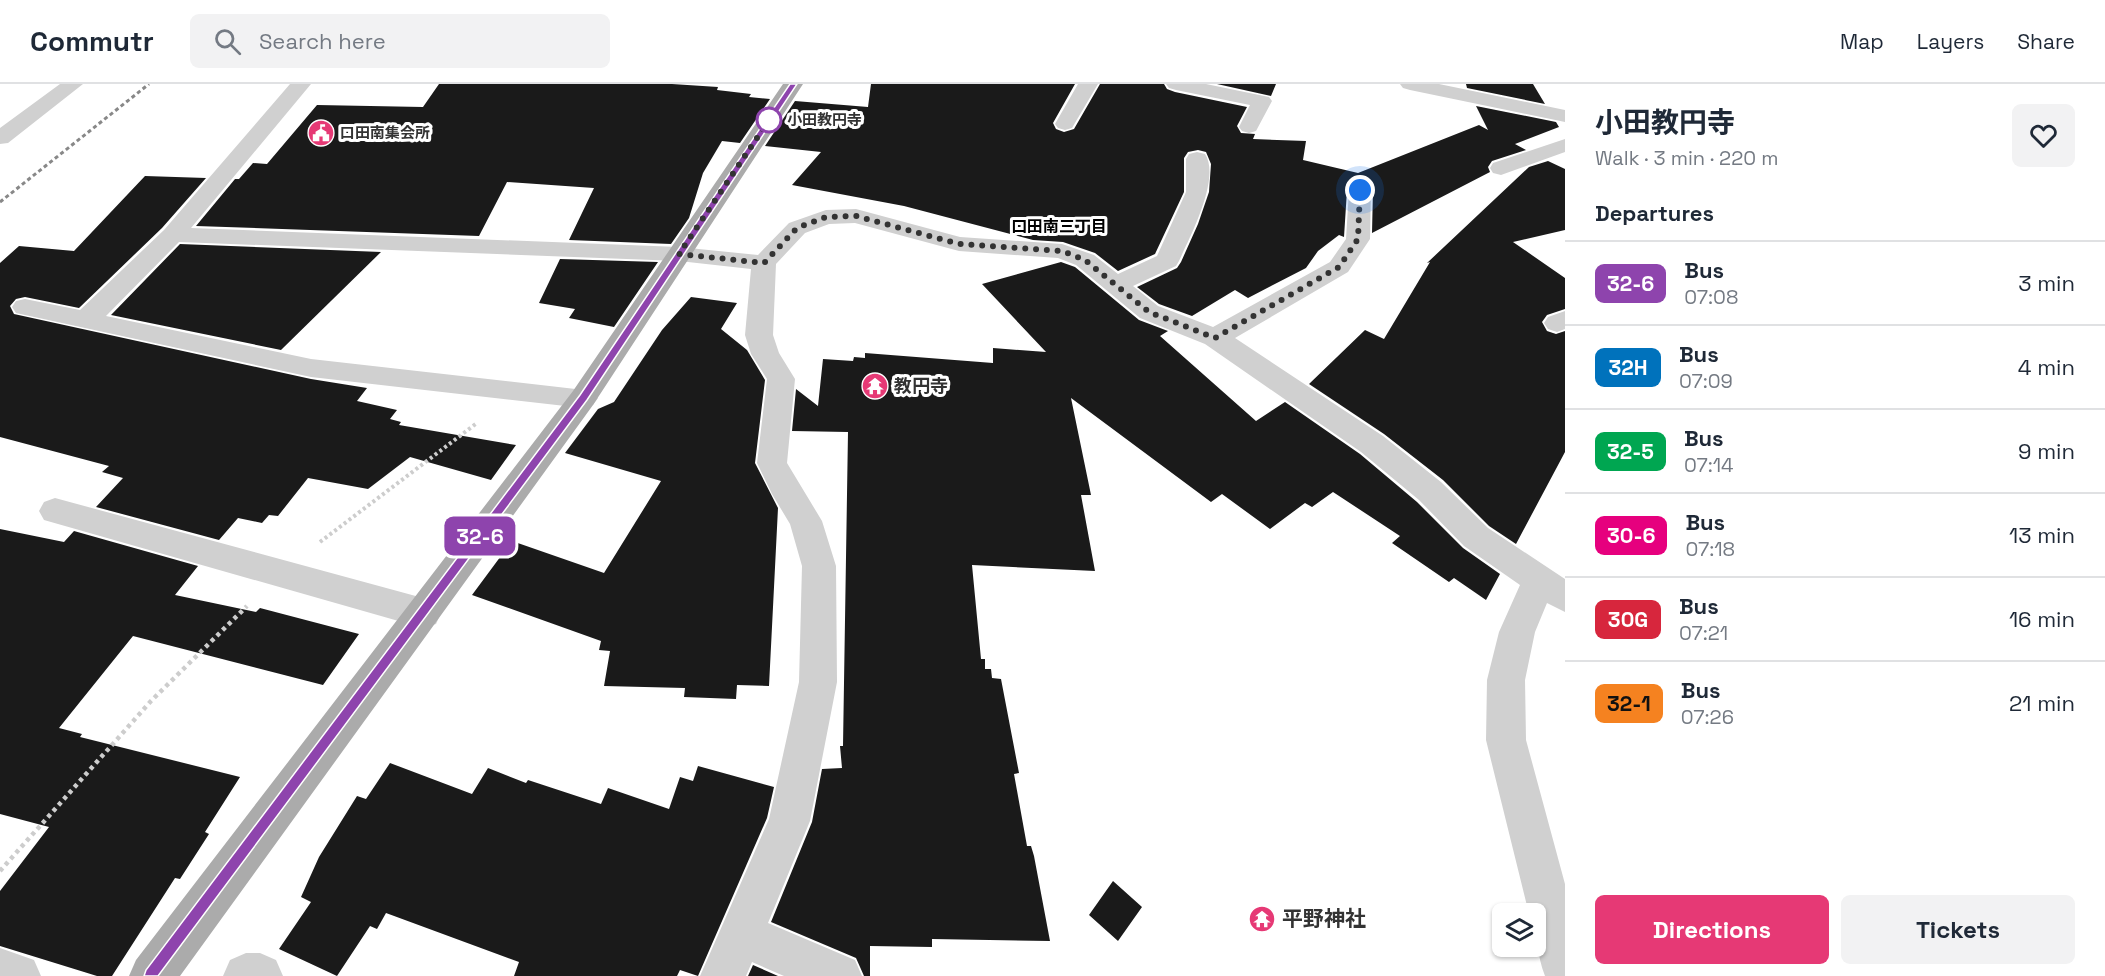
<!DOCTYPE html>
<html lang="en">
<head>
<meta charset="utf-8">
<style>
	:root { --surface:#fff; --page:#f2f2f3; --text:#1f2937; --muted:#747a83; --line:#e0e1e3; --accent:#e63975 }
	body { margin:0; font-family:"Space Grotesk","Noto Sans JP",sans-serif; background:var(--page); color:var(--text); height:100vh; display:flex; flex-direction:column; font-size:22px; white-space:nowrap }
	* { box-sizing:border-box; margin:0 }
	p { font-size:20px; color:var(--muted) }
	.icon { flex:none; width:33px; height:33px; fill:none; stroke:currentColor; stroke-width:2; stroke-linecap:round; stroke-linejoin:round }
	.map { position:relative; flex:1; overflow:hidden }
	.sheet { display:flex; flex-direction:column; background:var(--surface); width:540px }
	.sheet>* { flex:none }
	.badge { padding:0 12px; border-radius:9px; font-size:21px; line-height:39px }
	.fabs { position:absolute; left:1492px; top:819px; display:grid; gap:12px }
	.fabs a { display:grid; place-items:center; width:54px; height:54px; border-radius:9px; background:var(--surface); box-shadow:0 2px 4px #0004; font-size:30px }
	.you { position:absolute; width:30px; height:30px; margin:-15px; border:4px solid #fff; border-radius:50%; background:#1a73e8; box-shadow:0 0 0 9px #1a73e833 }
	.map>.badge { position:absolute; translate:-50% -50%; box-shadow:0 0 0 3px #fff }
	h2 { padding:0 30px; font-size:22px; line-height:54px }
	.round { display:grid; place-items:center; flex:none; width:63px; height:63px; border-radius:9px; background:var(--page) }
	.head { display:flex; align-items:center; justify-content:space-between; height:102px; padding:0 30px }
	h1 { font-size:28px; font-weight:700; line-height:45px }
	.button { display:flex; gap:12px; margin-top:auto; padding:12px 30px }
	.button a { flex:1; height:69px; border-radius:9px; background:var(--accent); color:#fff; font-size:24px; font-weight:700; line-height:69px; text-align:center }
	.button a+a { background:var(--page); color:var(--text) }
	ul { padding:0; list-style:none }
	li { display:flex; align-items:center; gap:18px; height:84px; padding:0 30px; border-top:2px solid var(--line) }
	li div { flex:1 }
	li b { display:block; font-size:22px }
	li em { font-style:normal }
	li .badge { min-width:66px; font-weight:700; text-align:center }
	header { display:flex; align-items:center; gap:36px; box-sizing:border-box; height:84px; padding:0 30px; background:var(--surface); border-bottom:2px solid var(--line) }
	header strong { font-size:28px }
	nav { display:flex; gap:33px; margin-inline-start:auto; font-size:21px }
	.search { width:420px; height:54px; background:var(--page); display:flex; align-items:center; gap:15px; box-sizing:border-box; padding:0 21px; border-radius:9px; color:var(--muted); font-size:22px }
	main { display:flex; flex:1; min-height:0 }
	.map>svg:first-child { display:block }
	.building { fill:#1a1a1a }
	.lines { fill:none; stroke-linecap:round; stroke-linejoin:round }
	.path-far1 { stroke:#cdcdcd; stroke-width:4; stroke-dasharray:3 3; stroke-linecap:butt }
	.path { stroke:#cdcdcd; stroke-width:4.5; stroke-dasharray:4 4; stroke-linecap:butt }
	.street { fill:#d0d0d0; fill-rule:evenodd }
	.primary { fill:#ababab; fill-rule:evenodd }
	.rail { stroke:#888; stroke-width:3; stroke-dasharray:4 3; stroke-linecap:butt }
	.line { fill:#8e44ad; stroke:#fff; stroke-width:1.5 }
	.walk { stroke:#333; stroke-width:6; stroke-dasharray:0 10.8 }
	.stop-dot { fill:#fff; stroke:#8e44ad; stroke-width:3 }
	.labels { text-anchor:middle; stroke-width:6; stroke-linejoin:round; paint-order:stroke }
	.far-stop-label { font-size:15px; font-weight:bold; fill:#333; stroke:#fff; text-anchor:start }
	.far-poi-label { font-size:15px; font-weight:bold; fill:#333; stroke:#fff; text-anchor:start }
	.far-neighbourhood-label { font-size:16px; font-weight:bold; fill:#000; stroke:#fff }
	.poi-label { font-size:18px; font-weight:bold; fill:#333; stroke:#fff; text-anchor:start }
	.near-poi-label { font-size:21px; font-weight:bold; fill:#333; stroke:#fff; text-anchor:start }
</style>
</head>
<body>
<header>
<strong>Commutr</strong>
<div class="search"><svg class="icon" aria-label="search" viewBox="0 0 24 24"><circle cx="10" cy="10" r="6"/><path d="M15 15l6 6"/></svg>Search here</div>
<nav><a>Map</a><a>Layers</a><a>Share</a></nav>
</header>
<main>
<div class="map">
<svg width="1565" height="892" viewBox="0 0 1565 892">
	<rect width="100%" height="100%" fill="#fff"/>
	<path class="building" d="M439,0H672L718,3L717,6L751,10L749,13L770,15L740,59L722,57L703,89L689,134L671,160L569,156L594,104L507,98L479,152L196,142L235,95H239L253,79L267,80L317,21L423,23Z
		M871,0H1075L1053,39L1056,45L1064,48L1074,45L1100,0H1164L1167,5L1175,8L1247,23L1237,42L1241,49L1255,50L1253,55L1306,57L1303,76L1358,89L1479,41L1488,46L1476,22L1556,38L1559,43L1515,60L1526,66L1492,77L1488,83L1490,88L1372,149L1373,105L1369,99L1361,97L1351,99L1347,106L1344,153L1339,151L1318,167L1306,184L1248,214L1235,206L1192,232L1159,220L1137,203L1177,184L1181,178L1198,140L1209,108L1211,80L1206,68L1198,66L1188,68L1184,74V108L1155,170L1118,187L1095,169L1063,158L1033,156L904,122L792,101L821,68L765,62L795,17L868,23Z
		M1217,0H1276L1271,12Z
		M1466,0H1533L1545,20L1467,4Z
		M1548,77L1565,85V146L1513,158L1565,194V225L1547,231L1542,238L1547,247L1556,250L1565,247V368L1516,460L1489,442L1443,396L1384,350L1309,300L1365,246L1384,255L1430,178L1427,179L1529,83Z
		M145,92L206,94L162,144L79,224L25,213L16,215L10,222L14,230L311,295L367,304L357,317L397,326L390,335L401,338L399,341L516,361L491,396L410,373L368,405L308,394L278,432L269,431L262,439L238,434L219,456L96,423L123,394L102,388L109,382L0,353V179L19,162L74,167Z
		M180,160L381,168L281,266L111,231Z
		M560,175L658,178L614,243L569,234L575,225L539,219Z
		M1061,178L1075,183L1139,236L1168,247L1160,252L1256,337L1285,318L1360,370L1417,418L1463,464L1500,490L1486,516L1454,494L1449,498L1392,459L1400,452L1333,408L1312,423L1305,419L1270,445L1222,410L1211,418L1071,314L1091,411H1081L1095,487L972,481L981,575H985V585H991L992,594L1001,595L1019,689L1014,690L1027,762H1031L1034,772L1050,857L932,855V863L870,862V892H864L856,874L771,838L812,738L822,685L842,684L840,662H843L848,348L792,347L796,305L818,322L823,275L853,277L854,273L865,274V269L993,279V264L1046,268L982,200Z
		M691,213L737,219L721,245L747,266L765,296L755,379L778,424L769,602L737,601L736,615L684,613L685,604L604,602L610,567L599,566L601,557L472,511L512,457L604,489L661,397L565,369L598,325L614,318L662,246Z
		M0,445L64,458L74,447L198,482L175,511L256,528L260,524L359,550L323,601L133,552L59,644L82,650L80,653L240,693L205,748L209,750L180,795L175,794L112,892H97L0,862V807L49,743L0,730Z
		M390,679L472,710L488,684L526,699L528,696L601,720L608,704L669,725L680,693L693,697L698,682L774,703L767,734L698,892L680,886L677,892H514L519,878L386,829L377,845L370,842L337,892L279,865L311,818L301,813L319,773L357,712L366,715Z
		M1113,797L1142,823L1118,857L1089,831Z
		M753,881L778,892H748Z"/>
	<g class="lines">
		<path class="path-far1" d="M320,458L477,339"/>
		<path class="path" d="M0,787L151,617L247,522"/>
		<path class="street" d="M60,0H83L8,59L0,60V44Z
			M290,0H311L191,144L679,163L758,171L789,139L826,126L856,125L960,153L1062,160L1094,171L1118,190L1157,172L1186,108V75L1189,70L1197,68L1205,70C1221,94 1190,153 1179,177L1176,182L1133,202L1158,222L1213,243L1330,178L1346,155L1349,106L1352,101L1360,99L1368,101L1371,106L1370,155L1348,188L1235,254L1383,352L1441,398L1488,444L1565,495V528L1547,519L1535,548L1525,596L1526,656L1565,800V892H1545C1537,871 1536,852 1536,830H1529L1486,656L1487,596L1499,548L1520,501L1464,462L1419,416L1361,368L1205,260L1140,234L1076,181L1058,174L959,167L855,139L829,140L805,149L776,180L773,251L779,269L795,295L787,379L822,437L836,482L837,598L810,737L768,839L855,876L862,892H784L752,878L746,892H700L769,735L799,598L802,482L790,440L772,410L757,379L767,295L751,270L745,251L751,185L679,177L179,158L106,232L311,275L593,307L598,314L593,321L583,324L311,293L25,231L16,229L12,223L16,217L25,215L80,226L164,146Z
			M1078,0H1098L1072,44L1065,46L1058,44L1055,40Z
			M1166,0H1206L1269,13L1272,17L1256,47L1249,49L1242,47L1239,43L1250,21L1176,6L1169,4Z
			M1400,0H1439L1565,26V38L1410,6L1403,4Z
			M1565,55V68L1501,91L1493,89L1490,84L1493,79Z
			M1565,227V245L1557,248L1548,245L1544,239L1548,233Z
			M55,414L423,514L436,518L441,529L436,540L423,544L44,436L39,427L44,418Z
			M0,864L34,876L41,892H0Z
			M246,869H260L276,876L283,892H223L230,876Z"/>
		<path class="primary" d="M783,0H803L593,321L180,892H129L136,876L573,307Z"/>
		<path class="rail" d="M0,118L149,0"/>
	</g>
	<path class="line" d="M790,0H797L587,316L158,892H144L146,886L580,311Z"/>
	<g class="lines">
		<path class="walk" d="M769,36L679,170L764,179L797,144L826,133L856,132L959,160L1062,167L1085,176L1149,228L1215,254L1339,183L1358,155L1360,106"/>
	</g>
	<defs>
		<symbol id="civic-disc" viewBox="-11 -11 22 22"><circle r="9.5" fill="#e63975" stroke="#fff"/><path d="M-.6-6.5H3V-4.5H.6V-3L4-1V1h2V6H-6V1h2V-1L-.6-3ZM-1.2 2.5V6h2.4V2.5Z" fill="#fff"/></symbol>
		<symbol id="temple-disc" viewBox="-11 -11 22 22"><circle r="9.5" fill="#e63975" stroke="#fff"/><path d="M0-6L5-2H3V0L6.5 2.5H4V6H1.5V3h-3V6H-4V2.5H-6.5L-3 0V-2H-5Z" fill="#fff"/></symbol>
	</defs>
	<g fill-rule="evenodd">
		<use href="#civic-disc" x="306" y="34" width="30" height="30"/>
		<use href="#temple-disc" x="860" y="287" width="30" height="30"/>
		<use href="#temple-disc" x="1247" y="820" width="30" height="30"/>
	</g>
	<circle class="stop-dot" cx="769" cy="36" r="12"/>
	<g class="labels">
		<g class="far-stop-label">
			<text x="787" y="41">小田教円寺</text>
		</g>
		<g class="far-poi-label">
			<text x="340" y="54">口田南集会所</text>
		</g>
		<g class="far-neighbourhood-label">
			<text x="1059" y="148">口田南三丁目</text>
		</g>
		<g class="poi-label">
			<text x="894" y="308">教円寺</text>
		</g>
		<g class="near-poi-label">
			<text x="1282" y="842">平野神社</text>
		</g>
	</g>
</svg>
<div class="fabs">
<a><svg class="icon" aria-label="layers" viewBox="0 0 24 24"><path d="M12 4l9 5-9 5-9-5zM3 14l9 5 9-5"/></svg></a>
</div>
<div class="you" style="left:1360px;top:106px"></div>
<b class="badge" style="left:480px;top:452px;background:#8e44ad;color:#fff">32-6</b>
</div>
<section class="sheet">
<div class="head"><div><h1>小田教円寺</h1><p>Walk · 3 min · 220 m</p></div><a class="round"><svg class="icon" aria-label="heart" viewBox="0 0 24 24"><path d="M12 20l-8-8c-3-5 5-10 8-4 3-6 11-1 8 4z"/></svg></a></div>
<h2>Departures</h2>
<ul>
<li><span class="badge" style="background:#8e44ad;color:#fff">32-6</span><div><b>Bus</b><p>07:08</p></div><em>3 min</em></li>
<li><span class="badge" style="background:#0072bc;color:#fff">32H</span><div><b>Bus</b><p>07:09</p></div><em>4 min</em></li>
<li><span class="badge" style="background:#00a651;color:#fff">32-5</span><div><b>Bus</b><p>07:14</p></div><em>9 min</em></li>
<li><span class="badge" style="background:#e6007e;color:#fff">30-6</span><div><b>Bus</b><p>07:18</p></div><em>13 min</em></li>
<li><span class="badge" style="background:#d7263d;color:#fff">30G</span><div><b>Bus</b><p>07:21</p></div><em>16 min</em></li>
<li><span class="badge" style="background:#f58220;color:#111">32-1</span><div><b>Bus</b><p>07:26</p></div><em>21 min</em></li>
</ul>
<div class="button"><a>Directions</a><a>Tickets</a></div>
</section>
</main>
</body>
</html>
